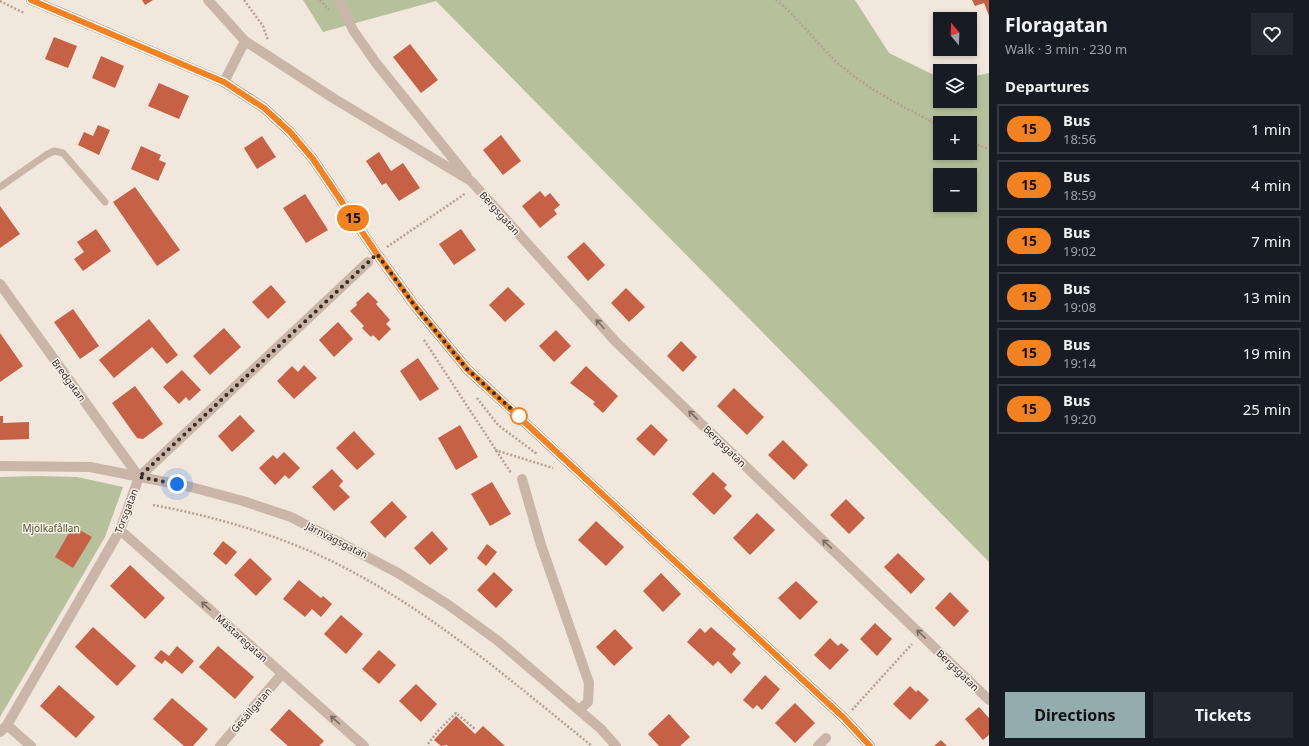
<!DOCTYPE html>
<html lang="en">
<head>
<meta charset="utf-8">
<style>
	:root { --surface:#171b24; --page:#242831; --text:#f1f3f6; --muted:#9ea1a6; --line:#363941; --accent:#92acaf }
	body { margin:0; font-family:"Noto Sans",sans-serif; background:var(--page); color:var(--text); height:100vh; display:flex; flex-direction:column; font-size:15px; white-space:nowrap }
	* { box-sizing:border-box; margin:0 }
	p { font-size:13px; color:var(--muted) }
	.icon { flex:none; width:22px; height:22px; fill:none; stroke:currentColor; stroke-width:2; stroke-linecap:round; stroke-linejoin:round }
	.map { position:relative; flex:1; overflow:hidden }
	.details { display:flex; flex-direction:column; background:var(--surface); width:320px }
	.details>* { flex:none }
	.badge { padding:0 8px; border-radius:13px; font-size:14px; line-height:26px }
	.needle { width:26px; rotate:341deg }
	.controls { position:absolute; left:933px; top:12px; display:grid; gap:8px }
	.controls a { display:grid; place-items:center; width:44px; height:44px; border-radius:0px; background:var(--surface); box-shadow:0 2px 6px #0003; font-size:20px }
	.you { position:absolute; width:20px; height:20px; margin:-10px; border:3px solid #fff; border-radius:50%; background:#1a73e8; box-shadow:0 0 0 6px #1a73e833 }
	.map>.badge { position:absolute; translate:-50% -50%; box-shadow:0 0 0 2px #fff }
	h2 { padding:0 16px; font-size:15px; line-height:36px }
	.round { display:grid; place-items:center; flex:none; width:42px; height:42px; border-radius:0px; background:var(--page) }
	.headline { display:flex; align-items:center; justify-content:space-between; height:68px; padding:0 16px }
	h1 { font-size:19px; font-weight:700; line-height:30px }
	.action { display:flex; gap:8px; margin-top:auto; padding:8px 16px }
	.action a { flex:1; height:46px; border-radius:0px; background:var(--accent); color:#111; font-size:16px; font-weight:700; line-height:46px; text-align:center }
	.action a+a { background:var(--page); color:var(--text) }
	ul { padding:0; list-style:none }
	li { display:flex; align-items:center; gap:12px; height:50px; margin:0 8px 6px; padding:0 8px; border:2px solid var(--line); border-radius:0px }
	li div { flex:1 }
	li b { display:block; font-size:15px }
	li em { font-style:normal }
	li .badge { min-width:44px; font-weight:700; text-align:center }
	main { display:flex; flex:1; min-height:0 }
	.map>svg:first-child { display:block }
	.green { fill:#b6c19c; fill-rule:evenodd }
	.building { fill:#c66146 }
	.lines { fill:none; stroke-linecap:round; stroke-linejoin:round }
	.path { stroke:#b6a092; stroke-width:2.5; stroke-dasharray:2 2; stroke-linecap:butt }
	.service { stroke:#cab6a8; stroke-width:7 }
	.minor { stroke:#cab6a8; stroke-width:10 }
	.secondary { stroke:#9e8579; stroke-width:10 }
	.oneway { stroke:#796a62 }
	.line-casing { stroke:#fff; stroke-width:9 }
	.line { stroke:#f58220; stroke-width:6 }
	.walk { stroke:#372c28; stroke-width:4; stroke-dasharray:0 7.2 }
	.stop-dot { fill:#fff; stroke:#f58220; stroke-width:2 }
	.labels { text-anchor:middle; stroke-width:3; stroke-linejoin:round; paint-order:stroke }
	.street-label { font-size:10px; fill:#372c28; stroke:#faf1e8 }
	.park-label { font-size:10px; fill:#47552c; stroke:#faf1e8 }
</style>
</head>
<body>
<main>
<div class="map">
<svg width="989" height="746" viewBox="0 0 989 746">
	<rect width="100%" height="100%" fill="#f2e7dc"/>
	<path class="green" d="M303,0H855L889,53L940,78V101H970V77L989,73V562L436,1L323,32ZM940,123H970V153H940ZM940,175H970V205H940Z
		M37,476L77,477L123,487L105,537L0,717V477Z"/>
	<path class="building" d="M142,0H153L145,5Z
		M972,0H989V16L984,3L975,6Z
		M54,37L77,46L68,68L45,59Z
		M410,44L438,80L421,93L393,57Z
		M101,56L124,66L115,88L92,78Z
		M159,83L189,96L179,119L148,106Z
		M98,125L110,130L99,155L78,145L84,132L93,136Z
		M501,135L521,161L503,175L483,150Z
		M262,136L276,157L257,169L244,148Z
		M141,146L161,155L159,160L166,163L158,181L131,169Z
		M379,152L391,171L403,163L420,188L399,201L386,183L382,185L366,161Z
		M135,187L180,250L157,266L113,202Z
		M540,191L545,197L550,193L560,205L554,210L557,214L540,228L522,206Z
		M305,194L328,230L306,243L283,208Z
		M0,206L20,234L0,248Z
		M96,229L111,251L83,271L74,259L84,252L77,242Z
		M461,229L476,250L454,265L439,244Z
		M584,242L605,265L588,281L567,257Z
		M271,285L286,302L268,319L252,302Z
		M508,287L525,304L505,322L489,305Z
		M626,288L645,307L629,322L611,303Z
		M368,292L378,302L376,304L390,320L386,324L391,329L379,341L373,335L371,337L362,328L364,326L350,311L357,305L356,303Z
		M73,309L99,346L80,359L54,322Z
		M149,319L178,355L167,364L152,347L114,378L99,360Z
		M338,322L353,339L334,357L319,340Z
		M224,328L241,347L210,375L193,356Z
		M556,330L571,346L554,362L539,346Z
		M0,333L23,366L0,382Z
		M681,341L697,357L683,372L667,356Z
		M418,358L439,389L420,401L400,371Z
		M304,365L317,378L294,399L277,381L292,366L298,372Z
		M586,366L618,396L603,413L593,404L595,402L570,383Z
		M182,370L201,390L189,401L186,397L179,404L163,387Z
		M135,386L163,424L143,439L137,438L112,403Z
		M734,388L764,417L747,435L717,406Z
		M240,415L255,431L232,452L218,436Z
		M0,416H3V423L29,422V439L0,440Z
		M651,424L668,440L654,456L636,439Z
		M460,425L478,457L456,470L438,438Z
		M354,431L375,454L357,470L336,448Z
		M783,440L808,465L794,480L768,455Z
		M284,452L300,468L289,479L285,475L275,485L259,468L273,455L277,459Z
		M332,469L343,481L339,486L350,497L334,511L312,487Z
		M713,472L727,485L724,488L732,496L714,515L692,494Z
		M492,482L511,514L490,526L471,494Z
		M846,499L865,518L849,534L830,515Z
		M392,501L407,517L385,538L370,522Z
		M757,513L775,530L750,555L733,538Z
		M596,521L624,547L606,566L578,540Z
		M73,526L92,537L73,568L55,557Z
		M432,531L448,549L430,565L414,548Z
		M223,541L237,552L226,565L213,554Z
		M487,544L497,552L486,566L477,558Z
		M898,553L925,579L911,594L884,567Z
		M250,558L272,579L256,596L234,575Z
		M130,565L165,598L145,619L110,586Z
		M494,572L513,590L496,608L477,590Z
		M661,573L681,594L663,612L643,591Z
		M299,580L321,598L323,596L332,604L321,617L312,609L305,617L283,599Z
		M796,581L818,602L800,620L778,598Z
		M950,592L969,611L954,627L935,608Z
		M341,615L363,634L346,654L324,634Z
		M875,623L892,639L877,656L860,639Z
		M93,627L136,666L117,686L75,647Z
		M711,627L736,649L732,654L741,663L731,674L718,661L713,666L687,642L700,628L705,633Z
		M615,629L633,648L614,666L596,647Z
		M830,638L838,646L841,643L849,650L830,670L814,655Z
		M177,646L194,661L182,674L165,660L162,664L154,658L161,650L169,656Z
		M218,646L254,677L235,699L199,667Z
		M379,650L396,665L379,684L362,669Z
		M765,675L780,689L762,710L757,705L753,709L743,700Z
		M416,684L437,704L421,722L399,701Z
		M59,685L95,717L76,738L40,706Z
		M910,686L916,692L918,690L929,700L910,720L893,704Z
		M172,698L208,729L193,746H184L153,719Z
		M795,703L815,723L795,743L775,723Z
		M979,707L989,718V735L983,740L965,719Z
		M289,709L324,741L319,746H288L270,730Z
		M669,714L690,737L680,746H659L648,734Z
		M456,716L475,734L483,726L505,746H448L447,745L441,746L434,740Z
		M941,740L947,746H934Z"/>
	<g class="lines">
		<path class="path" d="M244,0L263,26L268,40
			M320,0L329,10
			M776,0C800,19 817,45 840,65C870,91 906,108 940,126
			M0,1L24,13
			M970,142L989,149
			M387,247L466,193
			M424,340L511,473
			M477,398L498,425L537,454
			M495,450L553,468
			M153,505C207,515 261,530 312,552C416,598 504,675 592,746
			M852,710L912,644
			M428,744L438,731L456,713L475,729"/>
		<path class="service" d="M0,187L46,155L54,151L63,153L105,202"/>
		<path class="minor" d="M208,0L245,41L333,98L471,181L616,342L989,700
			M339,0L353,30L376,63L467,176
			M224,82L245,41
			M0,284L139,477
			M0,466L90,467L191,487L243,501L291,517L398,573L447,604L497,640L601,729L616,746
			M522,479L541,545L589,683L588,702L579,710
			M120,530L364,746
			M7,725L31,746
			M0,732L7,725L120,530L139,477L368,262
			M220,746L282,674
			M818,746L826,738"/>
		<path class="secondary" d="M31,0L224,82L264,108L290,132L313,159L377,254L415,306L467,369L844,718L870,746"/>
	</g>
	<defs><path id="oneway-shaft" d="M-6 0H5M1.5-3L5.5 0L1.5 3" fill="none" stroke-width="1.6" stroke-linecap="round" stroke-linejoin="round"/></defs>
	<g class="oneway">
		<use href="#oneway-shaft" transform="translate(600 324) rotate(-132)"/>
		<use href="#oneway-shaft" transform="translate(693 415) rotate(-136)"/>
		<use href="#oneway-shaft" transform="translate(827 544) rotate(-136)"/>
		<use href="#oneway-shaft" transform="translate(206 606) rotate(-138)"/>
		<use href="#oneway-shaft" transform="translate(921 634) rotate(-136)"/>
		<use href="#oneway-shaft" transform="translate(335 720) rotate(-139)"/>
	</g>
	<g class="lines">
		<defs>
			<path id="line" d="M31,0L224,82L264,108L290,132L313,159L377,254L415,306L467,369L844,718L870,746"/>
		</defs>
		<use href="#line" class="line-casing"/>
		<use href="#line" class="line"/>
		<path class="walk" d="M177,484L139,477L377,254L415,306L467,369L519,416"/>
	</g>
	<circle class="stop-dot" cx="519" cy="416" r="8"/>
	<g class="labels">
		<g class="street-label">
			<text transform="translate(500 213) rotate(48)" y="4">Bergsgatan</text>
			<text transform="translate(69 380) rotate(54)" y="4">Bredgatan</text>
			<text transform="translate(725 446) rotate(44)" y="4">Bergsgatan</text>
			<text transform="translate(126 511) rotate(-69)" y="4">Torsgatan</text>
			<text transform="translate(337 540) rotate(27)" y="4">Järnvägsgatan</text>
			<text transform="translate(242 638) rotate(42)" y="4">Mästaregatan</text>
			<text transform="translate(958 670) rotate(44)" y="4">Bergsgatan</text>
			<text transform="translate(251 710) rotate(-49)" y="4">Gesällgatan</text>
		</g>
		<g class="park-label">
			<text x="51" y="532">Mjölkafållan</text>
		</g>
	</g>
</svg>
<div class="controls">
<a><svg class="needle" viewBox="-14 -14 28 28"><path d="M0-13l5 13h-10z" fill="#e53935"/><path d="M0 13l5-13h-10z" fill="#9ea1a6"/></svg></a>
<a><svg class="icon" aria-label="layers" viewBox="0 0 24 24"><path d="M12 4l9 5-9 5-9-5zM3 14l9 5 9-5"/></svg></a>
<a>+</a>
<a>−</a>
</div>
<div class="you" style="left:177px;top:484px"></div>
<b class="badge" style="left:353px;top:218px;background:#f58220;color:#111">15</b>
</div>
<section class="details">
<div class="headline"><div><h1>Floragatan</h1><p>Walk · 3 min · 230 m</p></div><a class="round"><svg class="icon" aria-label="heart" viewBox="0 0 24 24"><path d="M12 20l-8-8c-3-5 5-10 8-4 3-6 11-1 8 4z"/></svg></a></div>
<h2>Departures</h2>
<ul>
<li><span class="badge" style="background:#f58220;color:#111">15</span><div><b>Bus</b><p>18:56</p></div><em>1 min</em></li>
<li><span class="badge" style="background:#f58220;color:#111">15</span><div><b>Bus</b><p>18:59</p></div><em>4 min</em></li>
<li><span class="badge" style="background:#f58220;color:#111">15</span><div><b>Bus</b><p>19:02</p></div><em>7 min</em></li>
<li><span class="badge" style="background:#f58220;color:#111">15</span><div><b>Bus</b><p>19:08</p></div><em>13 min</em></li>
<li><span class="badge" style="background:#f58220;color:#111">15</span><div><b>Bus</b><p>19:14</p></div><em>19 min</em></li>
<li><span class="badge" style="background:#f58220;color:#111">15</span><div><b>Bus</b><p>19:20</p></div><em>25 min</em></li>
</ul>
<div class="action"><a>Directions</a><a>Tickets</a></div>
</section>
</main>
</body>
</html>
